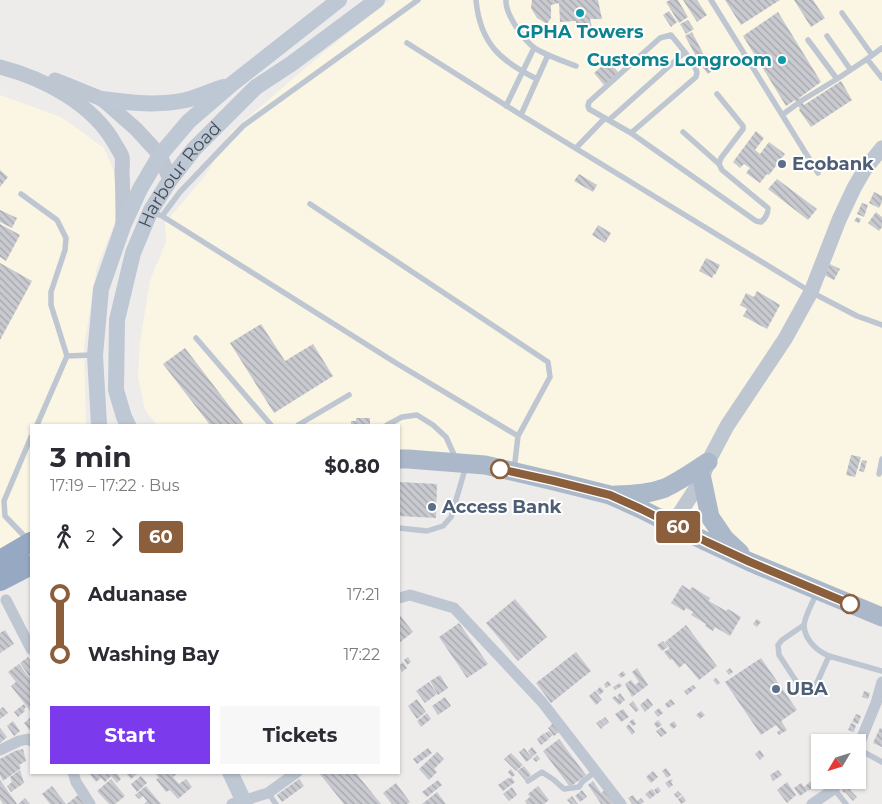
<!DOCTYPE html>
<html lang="en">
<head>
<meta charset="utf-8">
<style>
	:root { --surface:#fff; --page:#f7f7f7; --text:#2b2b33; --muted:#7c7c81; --accent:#7c3aed }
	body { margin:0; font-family:Montserrat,sans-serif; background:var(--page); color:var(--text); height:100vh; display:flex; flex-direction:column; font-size:19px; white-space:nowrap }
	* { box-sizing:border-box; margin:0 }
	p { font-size:16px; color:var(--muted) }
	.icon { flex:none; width:28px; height:28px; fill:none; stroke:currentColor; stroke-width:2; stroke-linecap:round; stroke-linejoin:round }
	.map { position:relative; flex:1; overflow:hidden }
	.panel { position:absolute; left:30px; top:424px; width:370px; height:350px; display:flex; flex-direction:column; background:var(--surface); border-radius:0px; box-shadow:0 1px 4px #0004 }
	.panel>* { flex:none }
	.badge { padding:0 10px; border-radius:4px; font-size:18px; line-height:32px }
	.needle { width:32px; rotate:232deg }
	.tools { position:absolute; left:811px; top:734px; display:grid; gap:10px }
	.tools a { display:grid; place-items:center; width:55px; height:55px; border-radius:0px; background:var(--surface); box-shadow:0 1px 4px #0004; font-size:25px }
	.map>.badge { position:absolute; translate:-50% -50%; box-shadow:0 0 0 2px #fff }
	.legs { display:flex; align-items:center; gap:8px; height:55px; padding:0 20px; font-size:16px }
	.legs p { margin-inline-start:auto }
	.headline { display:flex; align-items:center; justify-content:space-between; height:85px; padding:0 20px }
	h1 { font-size:28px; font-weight:700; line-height:38px }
	.button { display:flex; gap:10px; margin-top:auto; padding:10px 20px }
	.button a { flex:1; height:58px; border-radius:0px; background:var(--accent); color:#fff; font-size:20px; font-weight:700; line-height:58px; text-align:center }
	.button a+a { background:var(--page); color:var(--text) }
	ul { padding:0 20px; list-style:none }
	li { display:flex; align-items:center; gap:18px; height:60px; font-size:19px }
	li i { display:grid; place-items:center; width:8px; height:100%; margin:0 6px; background:currentColor }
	li i::after { content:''; width:12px; height:12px; margin:-6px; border:4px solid; border-radius:50%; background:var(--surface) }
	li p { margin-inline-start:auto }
	li:first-child i { background:linear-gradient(#0000 50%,currentColor 0) }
	li:last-child i { background:linear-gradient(currentColor 50%,#0000 0) }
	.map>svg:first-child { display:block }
	.commercial { fill:#faf6e3 }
	.building { fill:url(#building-back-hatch) }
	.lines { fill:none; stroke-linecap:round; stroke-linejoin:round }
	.service { stroke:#bec6d1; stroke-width:5.5 }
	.minor { stroke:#bec6d1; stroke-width:11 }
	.tertiary { stroke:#bec6d1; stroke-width:15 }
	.secondary { stroke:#bec7d4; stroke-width:16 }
	.primary { stroke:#abb8ca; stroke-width:19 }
	.trunk { stroke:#97a8c2; stroke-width:20 }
	.line-1-casing { stroke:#fff; stroke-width:11 }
	.line-1 { stroke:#8b5e3c; stroke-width:8 }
	.culture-dot { fill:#0f9aa8; stroke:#fff; stroke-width:2 }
	.service-dot { fill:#5c6f8a; stroke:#fff; stroke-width:2 }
	.stop-1-dot { fill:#fff; stroke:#8b5e3c; stroke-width:2.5 }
	.labels { text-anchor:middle; stroke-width:4; stroke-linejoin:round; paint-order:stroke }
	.culture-label { font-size:18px; font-weight:bold; fill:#0d838f; stroke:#fff }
	.service-label { font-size:18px; font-weight:bold; fill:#4e5e75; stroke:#fff; text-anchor:start }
	.street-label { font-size:18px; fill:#444d58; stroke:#fff }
</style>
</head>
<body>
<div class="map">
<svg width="882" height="804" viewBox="0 0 882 804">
	<defs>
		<pattern id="building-back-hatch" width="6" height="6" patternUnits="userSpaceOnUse" patternTransform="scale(1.25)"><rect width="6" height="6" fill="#c8cad0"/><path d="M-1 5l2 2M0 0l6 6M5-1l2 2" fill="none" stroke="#a4a6ac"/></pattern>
	</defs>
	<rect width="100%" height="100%" fill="#eeebeb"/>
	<path class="commercial" d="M390,0H882V619L605,499L498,471L399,465V425H157L145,410L138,377L140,342L150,280L166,242L165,223L205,176L231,132L323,53Z
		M0,95L61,117L104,148L117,179L119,212L97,267L84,347L86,425H31V532L0,549Z"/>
	<path class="building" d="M532,0H598L602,19H590L592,27L576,28V21L560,22L559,3L551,5V18L547,24L537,18L531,8Z
		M670,0H678L688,17L679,23L666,2Z
		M683,0H697L707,15L697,22Z
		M725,0H780L741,25Z
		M794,0H813L825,18L811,27Z
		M669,11L677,22L671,27L663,15Z
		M778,12L821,82L799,98L804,105L841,81L852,100L811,127L799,110L800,109L795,100L786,106L743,36Z
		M688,20L694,29L686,34L680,24Z
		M692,32L705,57L698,60L685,36Z
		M705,59L713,70L708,74L699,63Z
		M608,61L619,73L604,85L594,73Z
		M756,131L764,138L755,150L760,154L769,142L785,154L769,175L767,174L760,183L746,173L750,168L744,164L740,168L733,162Z
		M0,170L8,177L0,187Z
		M579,174L597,185L593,192L574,181Z
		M777,179L817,209L808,220L768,189Z
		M874,192L882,196V202L879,208L869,203Z
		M862,203L868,205L864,217L857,214Z
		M0,210L17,218L12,228L0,222Z
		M876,212L882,217V227L879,231L868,223Z
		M857,217L861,219L859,223L854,221Z
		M0,224L20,235L6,261L0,257Z
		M598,225L611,233L605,243L592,235Z
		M706,258L720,265L715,275L714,274L712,278L699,271Z
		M0,263L32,281L0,340Z
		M830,264L840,269L834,280L824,275Z
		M757,291L780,305L767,329L743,316L747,309L740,305L746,293L754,297Z
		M261,324L285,361L313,344L333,376L274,413L230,343Z
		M185,348L244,425H210L163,364Z
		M356,418H370V425H351V421H356Z
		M851,455L861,457L855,477L846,475Z
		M862,460L867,461L864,472L859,471Z
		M399,482L437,484L436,518L399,516Z
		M682,585L690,590L692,587L710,598L709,601L726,611L728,609L741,617L730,636L715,627L713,631L705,626L706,624L691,615L693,612L686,608L684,611L671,603Z
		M515,599L547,637L518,661L486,623Z
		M399,614L413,632L399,643Z
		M757,619L761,622L757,627L753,624Z
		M459,623L488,664L467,678L439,637Z
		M686,625L717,666L699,680L685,663L679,668L672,659L670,660L664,652L670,648L665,642Z
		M5,630L14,644L0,653V633Z
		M663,641L668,647L662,651L657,645Z
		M576,652L591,671L551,703L536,683Z
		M28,657L31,662V679L20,663Z
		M408,657L411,662L407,665L404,660Z
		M761,658L797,710L781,721L787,730L779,735L777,732L780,730L776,725L761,735L725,682Z
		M403,662L407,668L402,672L399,666Z
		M19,664L31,680V712L11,686L16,682L8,672Z
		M637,668L648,685L632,697L625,684L631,680L635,685L639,682L632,672Z
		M730,668L733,672L729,675L726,671Z
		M623,671L626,675L621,678L618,675Z
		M440,675L448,688L438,695L430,681Z
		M716,678L720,683L717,685L713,680Z
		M608,681L611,685L606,688L604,684Z
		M429,682L437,694L425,703L416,691Z
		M620,683L622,686L615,690L613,687Z
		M693,685L696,688L687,695L684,691Z
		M600,687L604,691L600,695L596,691Z
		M595,691L602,700L596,705L589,696Z
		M864,691L870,693L868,699L862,697Z
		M620,693L625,700L619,705L612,698L615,696L618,699H619L617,696Z
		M445,697L451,706L438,715L432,706Z
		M648,698L653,705L645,712L640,705Z
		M417,699L426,712L417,719L408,706Z
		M671,699L675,704L668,708L665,704Z
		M633,701L639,710L636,712L629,704Z
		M24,704L26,707L24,709L25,711L18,717L14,712Z
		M3,707L8,713L0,719V709Z
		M659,708L663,713L658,717L654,712Z
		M623,709L629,717L621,722L615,714Z
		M701,711L705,715L700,719L696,715Z
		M427,713L431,719L421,727L417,721Z
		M856,714L861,716L858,724L852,722Z
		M31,717V732L24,723Z
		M605,717L609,722L606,725L601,720Z
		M633,719L636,724L633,726L629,722Z
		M600,720L605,725L601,729L596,723Z
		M658,720L662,725L657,728L654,724Z
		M13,721L20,731L14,736L7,726Z
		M674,721L677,726L673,729L669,725Z
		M554,722L559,732L554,736L548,728Z
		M851,723L856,725L854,732L848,730Z
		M629,724L635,732L632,735L626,727Z
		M662,727L667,733L661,737L656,731Z
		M0,728L7,737L0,743Z
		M880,728L882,729V747L873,743Z
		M549,731L553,735L549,738L545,733Z
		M544,733L549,739L541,745L537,739Z
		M845,735L851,738L849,742H843L842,741Z
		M559,739L586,775L570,787L543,751Z
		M532,747L537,753L532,757L528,751Z
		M428,748L432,753L417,764L413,759Z
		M524,748L532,758L526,762L519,752Z
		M23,749L26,761L19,765L21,768L3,781L0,775V759L15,751Z
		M760,750L764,756L760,760L755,754Z
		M437,752L444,759L434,769L437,772L429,780L419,769Z
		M511,753L523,765L516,771L504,759Z
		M537,755L540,759L536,762L533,759Z
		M524,766L531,775L525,780L517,771Z
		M666,768L671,775L667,778L662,771Z
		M511,769L515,775L512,777L508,772Z
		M20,770L24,783L11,792L7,786L12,782L10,777Z
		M778,770L782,775L773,781L770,775Z
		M653,771L658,777L651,783L646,777Z
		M88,772H116L121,779L117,783L111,776L105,782L101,778L96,782Z
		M125,772H136L137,774L131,779Z
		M154,772H179L173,777L179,784L186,779L192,787L178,799L170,790L166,792L156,779L159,778Z
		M320,772H355L381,804H344L319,773Z
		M820,772V780H829L821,786L814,776Z
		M859,772L863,775L856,782L854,780H858V774Z
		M141,776L147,783L137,792L131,784Z
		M511,777L515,782L503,791L498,785L508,778L509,779Z
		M815,778L819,785L808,791L804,787Z
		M111,779L125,796L115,804H109L97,791Z
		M299,779L304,786L282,802L277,795Z
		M671,779L673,781L671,782L673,785L669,788L665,783Z
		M0,780L17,804H3L0,799Z
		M438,780L442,785L427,797L422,792Z
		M593,781L601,793L606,789L617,804H601L588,785Z
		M787,782L796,795L787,803L777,790Z
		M396,783L410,802L407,804H392L383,793Z
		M801,783L807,791L800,796L794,788Z
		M849,784L852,788L850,790L857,797L853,801L845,792L844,793L842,790Z
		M52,786L66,804H50L42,794Z
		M146,786L161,804H144L147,801L143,796L139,799L135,795Z
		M538,786L549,800L544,804H527L525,801L530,797L528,794Z
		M512,787L517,795L509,801L503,794Z
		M658,787L661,791L657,794L654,790Z
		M652,789L656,794L650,799L645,794Z
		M582,790L587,797L580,802L575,796Z
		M678,791L682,795L677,798L674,794Z
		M437,792L446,804H422Z
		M78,795L85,804H67Z
		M633,795L637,801L641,798L644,802L641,804H632L628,798Z
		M572,796L578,804H571L567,800Z
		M683,796L686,801L681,804L678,799Z
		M25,798L30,804H18Z"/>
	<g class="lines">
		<path class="service" d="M476,0C480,43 500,61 537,79
			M506,0C505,14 524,41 536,49C548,56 563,61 576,66
			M711,0L818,173
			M842,13L872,55
			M671,35L692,61L697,72L696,77L631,133L589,109L588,106L589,102L660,38Z
			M827,36L850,69
			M808,40L837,79L867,59
			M407,43L521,115L811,292L857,316L882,325
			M882,48L867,59L882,78
			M801,101L837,79
			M506,106L534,48
			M521,115L548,55
			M782,115L797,104
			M609,120L685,52
			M683,132L719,164
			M631,133L756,221L761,222C766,218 768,214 768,208L722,170L719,164L721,158L743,129V126L717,94
			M576,148L605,118
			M21,194L57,220L66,238L65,250L51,292V305L67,356
			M310,204L548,362L550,377L518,436
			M159,215L162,216L180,192L243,126L418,0
			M162,216L396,363L518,436L514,470
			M196,338L271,425
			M37,425L67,356L92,355
			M298,425L349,395
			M387,425L402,417L417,415L433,425L446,437L456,459
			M879,474L882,459
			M399,528L427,531L443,526L451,517L466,466
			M28,540L5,516L4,501L31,437
			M817,592C814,600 804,617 804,626C805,640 817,651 829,656L882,671
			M804,625L782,640L778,645L779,655L802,690L809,692L815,687L829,656
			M858,749L882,762
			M528,781L542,772L554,780L564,789L579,787L582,782L596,771
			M834,789L846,804
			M268,793L276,804"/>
		<path class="minor" d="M399,598L410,595L454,608L542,702L621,804
			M6,600L31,649
			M858,747L876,703L882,682
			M0,750L19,741L28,739L31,741
			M73,772L76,782L90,804
			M232,804L268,793L297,772
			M812,804L834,789L840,780"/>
		<path class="tertiary" d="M0,67C43,78 93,104 115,144C117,148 121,153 122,157C123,162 122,168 122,173C123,191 123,209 123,226
			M55,80L102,99L136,129L160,155L170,180
			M672,525L702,479L708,462L727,426L785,339L811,292L839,220L854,188L865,169L882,148"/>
		<g class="secondary">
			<path d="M102,99C130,103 158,106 186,100C198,97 211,91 223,87"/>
			<path d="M99,425L95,355L101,289L123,226L140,189L160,155L189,121L232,84L339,0"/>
			<path id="s1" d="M128,425L124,417L116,390L117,320L133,253L151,210L170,180L194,149L256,87L291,64L377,0"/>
			<path d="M230,772L245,804"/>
		</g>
		<path class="primary" d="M399,459H408L485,465L554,481L610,495L641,509L707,542L750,562L882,617
			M702,479L710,517L725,539L740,553
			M615,495C632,495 649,494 665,488C680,481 694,471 708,462"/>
		<path class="trunk" d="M0,560L31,542
			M0,581L31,565"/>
	</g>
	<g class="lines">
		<defs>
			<path id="line-1" d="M500,469L554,481L610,495L641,509L707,542L750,562L850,604"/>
		</defs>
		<use href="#line-1" class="line-1-casing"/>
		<use href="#line-1" class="line-1"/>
	</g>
	<g class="culture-dot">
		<circle cx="580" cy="13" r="5"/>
		<circle cx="782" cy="60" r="5"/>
	</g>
	<g class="service-dot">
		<circle cx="782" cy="164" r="5"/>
		<circle cx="432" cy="507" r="5"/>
		<circle cx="776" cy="689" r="5"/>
	</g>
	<g class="stop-1-dot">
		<circle cx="500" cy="469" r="9"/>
		<circle cx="850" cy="604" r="9"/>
	</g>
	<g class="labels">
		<g class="culture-label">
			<text x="580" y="38">GPHA Towers</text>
			<text x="772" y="66" text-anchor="end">Customs Longroom</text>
		</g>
		<g class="service-label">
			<text x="792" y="170">Ecobank</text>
			<text x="442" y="513">Access Bank</text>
			<text x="786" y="695">UBA</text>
		</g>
		<g class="street-label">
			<text dy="6" stroke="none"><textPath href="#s1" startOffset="268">Harbour Road</textPath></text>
		</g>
	</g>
</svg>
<div class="tools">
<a><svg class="needle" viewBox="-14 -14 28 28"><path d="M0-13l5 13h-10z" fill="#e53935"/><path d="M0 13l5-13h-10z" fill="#7c7c81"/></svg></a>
</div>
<b class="badge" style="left:678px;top:527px;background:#8b5e3c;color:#fff">60</b>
<section class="panel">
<div class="headline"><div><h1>3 min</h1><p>17:19 – 17:22 · Bus</p></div><b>$0.80</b></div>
<div class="legs"><svg class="icon" aria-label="walk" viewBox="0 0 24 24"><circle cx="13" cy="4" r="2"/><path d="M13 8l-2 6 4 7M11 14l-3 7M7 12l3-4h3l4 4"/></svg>2<svg class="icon" aria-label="forward" viewBox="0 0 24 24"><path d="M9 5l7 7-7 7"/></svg><b class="badge" style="background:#8b5e3c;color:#fff">60</b></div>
<ul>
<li><i style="color:#8b5e3c"></i><b>Aduanase</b><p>17:21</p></li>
<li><i style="color:#8b5e3c"></i><b>Washing Bay</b><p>17:22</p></li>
</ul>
<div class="button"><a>Start</a><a>Tickets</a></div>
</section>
</div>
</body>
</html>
